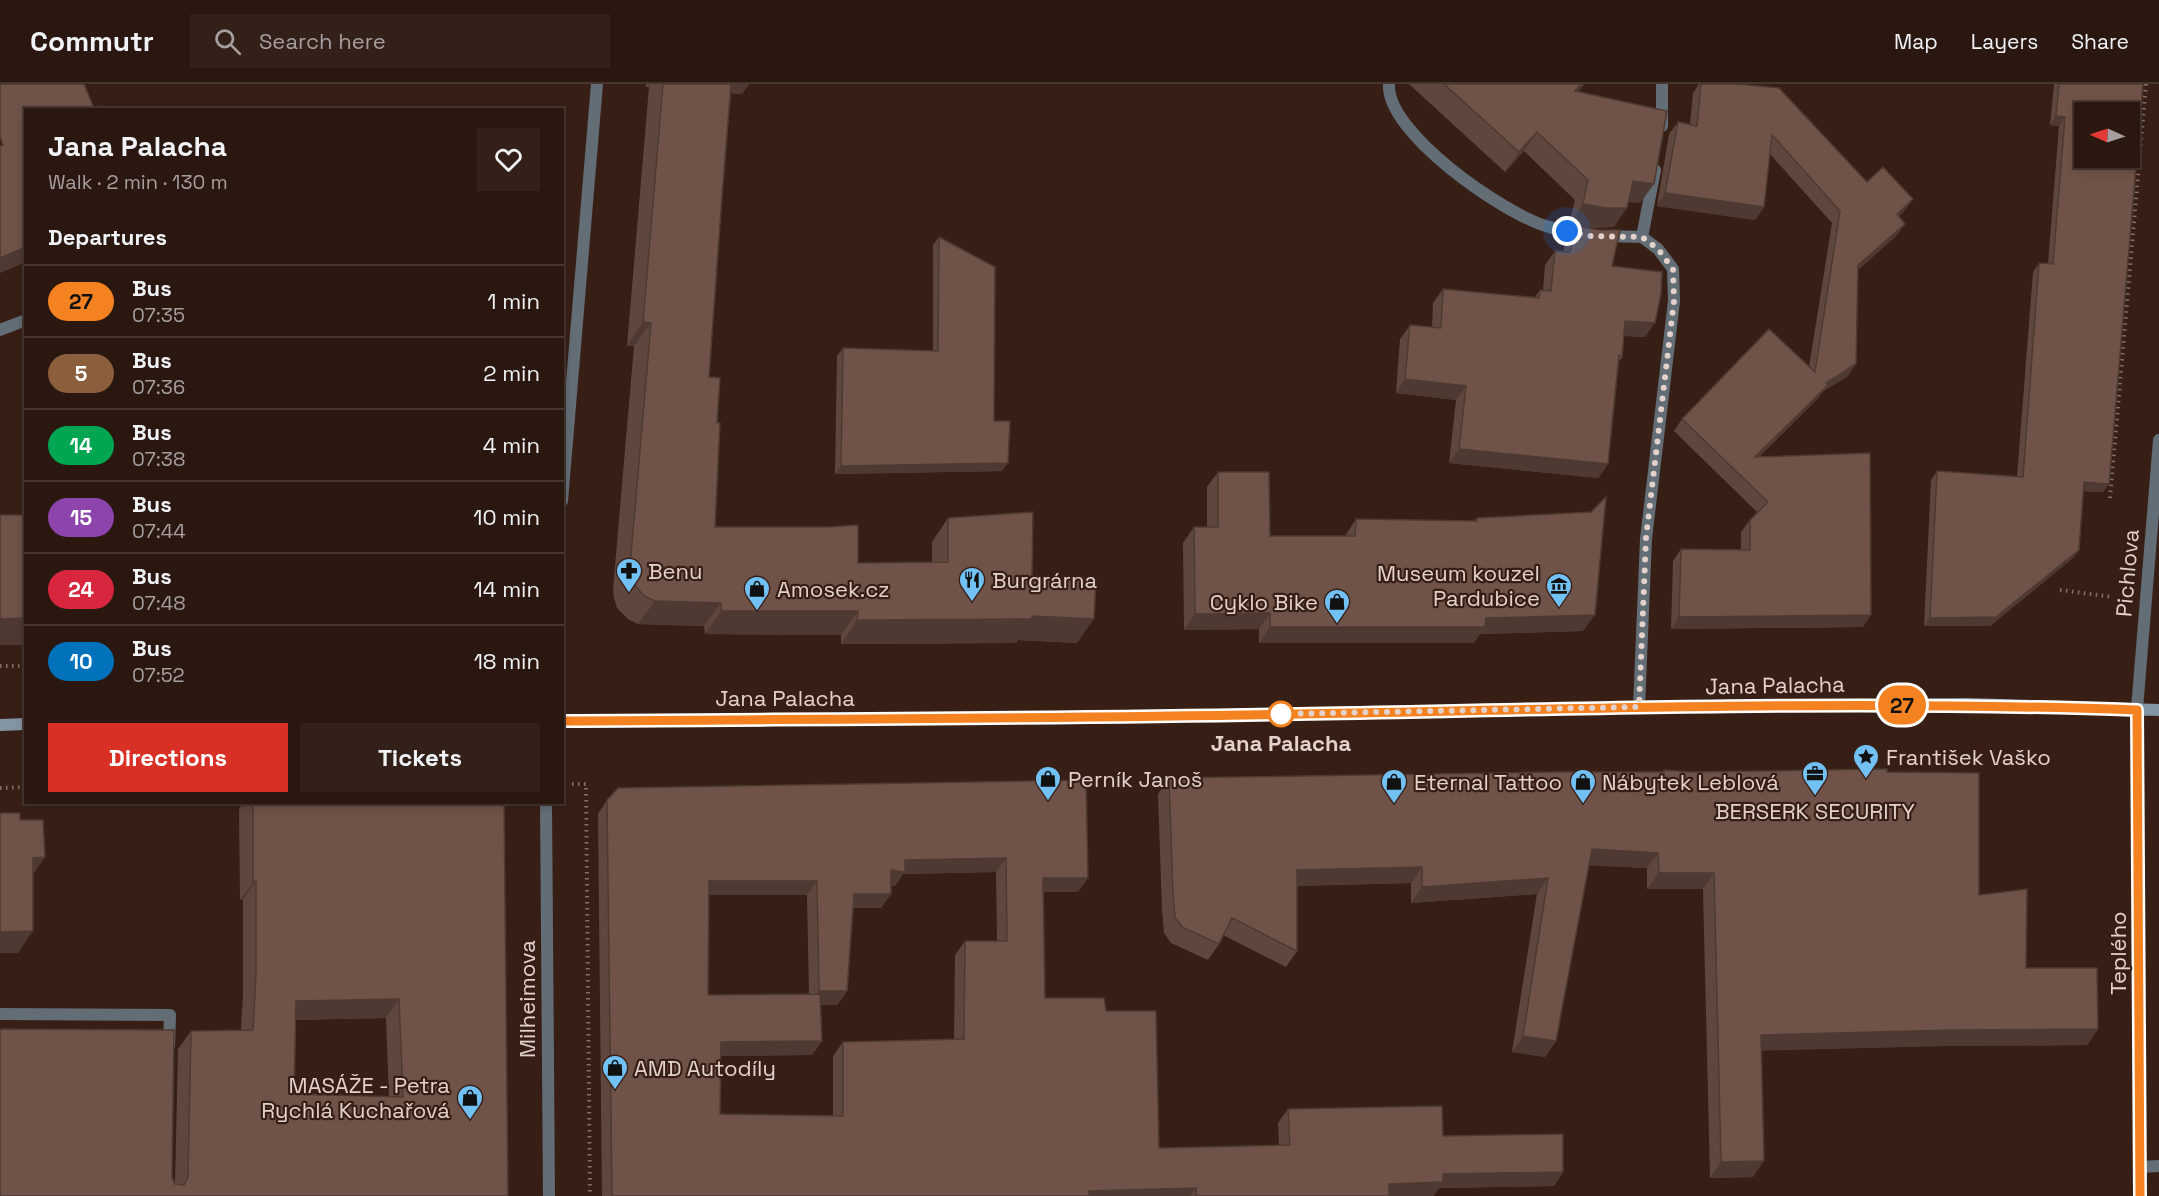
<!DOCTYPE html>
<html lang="en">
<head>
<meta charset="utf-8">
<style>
	:root { --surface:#2a1710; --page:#322019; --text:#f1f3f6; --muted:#a59f9f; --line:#463630; --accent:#d93025 }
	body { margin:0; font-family:"Space Grotesk",sans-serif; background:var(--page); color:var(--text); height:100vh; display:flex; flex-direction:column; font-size:22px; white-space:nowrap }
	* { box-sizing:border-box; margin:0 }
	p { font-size:20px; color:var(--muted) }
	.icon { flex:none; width:33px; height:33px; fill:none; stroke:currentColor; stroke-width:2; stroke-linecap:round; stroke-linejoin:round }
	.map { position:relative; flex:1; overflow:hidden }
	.details { position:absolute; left:24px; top:24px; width:540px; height:696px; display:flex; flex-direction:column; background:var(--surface); border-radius:0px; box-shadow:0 3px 9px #0003,0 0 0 2px var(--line) }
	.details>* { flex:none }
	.badge { padding:0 12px; border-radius:20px; font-size:21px; line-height:39px }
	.needle { width:39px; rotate:273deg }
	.fabs { position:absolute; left:2074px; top:18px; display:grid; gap:12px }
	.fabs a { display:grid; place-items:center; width:66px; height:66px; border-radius:0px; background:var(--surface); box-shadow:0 3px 9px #0003,0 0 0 2px var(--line); font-size:30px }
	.you { position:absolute; width:30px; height:30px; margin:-15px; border:4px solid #fff; border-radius:50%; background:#1a73e8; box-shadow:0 0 0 9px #1a73e833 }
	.map>.badge { position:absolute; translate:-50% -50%; box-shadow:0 0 0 3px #fff }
	h2 { padding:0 24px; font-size:22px; line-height:54px }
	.round { display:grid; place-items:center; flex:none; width:63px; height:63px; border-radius:0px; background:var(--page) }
	.head { display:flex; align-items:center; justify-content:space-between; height:102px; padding:0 24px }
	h1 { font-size:28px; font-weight:600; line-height:45px }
	.primary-button { display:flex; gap:12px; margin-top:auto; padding:12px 24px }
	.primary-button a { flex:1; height:69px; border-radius:0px; background:var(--accent); color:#fff; font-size:24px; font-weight:600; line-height:69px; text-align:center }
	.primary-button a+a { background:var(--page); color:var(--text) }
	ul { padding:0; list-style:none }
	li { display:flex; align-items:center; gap:18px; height:72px; padding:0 24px; border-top:2px solid var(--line) }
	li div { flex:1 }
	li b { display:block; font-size:22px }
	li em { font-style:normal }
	li .badge { min-width:66px; font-weight:700; text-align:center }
	header { display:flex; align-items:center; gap:36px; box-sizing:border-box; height:84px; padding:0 30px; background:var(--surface); border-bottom:2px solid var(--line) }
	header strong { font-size:28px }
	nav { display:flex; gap:33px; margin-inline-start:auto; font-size:21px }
	.search { width:420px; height:54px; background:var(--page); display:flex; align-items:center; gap:15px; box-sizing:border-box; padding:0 21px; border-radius:0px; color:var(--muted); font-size:22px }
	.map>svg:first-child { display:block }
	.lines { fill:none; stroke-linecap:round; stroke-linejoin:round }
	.path { stroke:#857068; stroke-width:4; stroke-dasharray:1.5 4.5; stroke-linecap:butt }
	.service { stroke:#626d75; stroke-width:12 }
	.minor { stroke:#626d75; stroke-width:12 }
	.secondary { stroke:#8395a2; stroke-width:12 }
	.wall { fill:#5f473e; fill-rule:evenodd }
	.shaded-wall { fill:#4e3a32 }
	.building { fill:#6f5348; stroke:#4e3a32; stroke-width:1.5; fill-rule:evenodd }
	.line-casing { stroke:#fff; stroke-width:14 }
	.line { stroke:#f58220; stroke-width:9 }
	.walk { stroke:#e3d1cb; stroke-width:6; stroke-dasharray:0 10.8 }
	.stop-dot { fill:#fff; stroke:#f58220; stroke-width:3 }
	.labels { text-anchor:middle; stroke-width:4.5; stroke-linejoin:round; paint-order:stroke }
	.poi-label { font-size:22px; fill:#e3d1cb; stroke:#381f16; text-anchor:start }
	.street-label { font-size:22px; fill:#e3d1cb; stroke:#381f16 }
	.stop-label { font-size:22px; font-weight:bold; fill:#e3d1cb; stroke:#381f16 }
</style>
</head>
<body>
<header>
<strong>Commutr</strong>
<div class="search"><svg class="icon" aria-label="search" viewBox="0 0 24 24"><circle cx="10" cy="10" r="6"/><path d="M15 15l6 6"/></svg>Search here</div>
<nav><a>Map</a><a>Layers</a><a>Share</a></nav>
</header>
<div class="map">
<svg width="2159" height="1112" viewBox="0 0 2159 1112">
	<rect width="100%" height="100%" fill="#381f16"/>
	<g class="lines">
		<path class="path" d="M2110,414L2146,0
			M2060,506L2113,513
			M0,582H26
			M572,700H586L590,1112
			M0,704L26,703"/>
		<path class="service" d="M1389,0C1386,49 1503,129 1546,142C1559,146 1573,148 1586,151
			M1662,42V0
			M1603,152L1642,153L1658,165L1673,185L1674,217L1646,455L1639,623
			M1642,153L1655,86
			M0,246L26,236
			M0,930L170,931L169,961
			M2140,1083L2159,1082"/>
		<path class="minor" d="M562,417L597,0
			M2137,625L2159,356
			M546,718L549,1112"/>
		<path class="secondary" d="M2137,625L2140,1112
			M562,637L1117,633L1639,623L1966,620L2159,626
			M0,641L26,640"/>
	</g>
	<path class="wall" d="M646,0H749L742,10L731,9L722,113L709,293L717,339L715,443L858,479H932V458L948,434L1032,494L1077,559L1018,556L1016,559L841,560V551L705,550L704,542L638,540L628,535L617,524L614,514L613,505L634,262H627L649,3H646Z
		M1409,0H1585L1578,7L1640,119L1629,118L1614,143L1592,144L1569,140L1575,116L1524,67L1505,88Z
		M1699,0H1738L1867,98L1913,115L1904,127L1899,132L1905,140L1896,152L1858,186L1848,292L1822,308L1819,313L1759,373L1863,543L1671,545L1673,477L1681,465H1741V448L1750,436L1757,428L1674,347L1682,335L1809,283L1832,139L1770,70L1764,123L1755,136L1657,122L1669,50L1678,38L1690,40L1693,9Z
		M2054,0H2143L2109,400L2103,408L2083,407L2079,466L2073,474L1990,542H1924L1931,396L1937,387L2017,393L2033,188L2039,179L2048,180L2059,42L2050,41Z
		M1576,142L1612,182L1645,253L1624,252L1622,273L1619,278L1608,380L1598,394L1449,379L1456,316L1396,309L1400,255L1410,241L1432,243L1433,219L1443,205L1535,213L1540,206L1543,207L1545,181L1555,167L1563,168L1566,156Z
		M939,153L994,337L1002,387L835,390L837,272L843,264L933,267V161Z
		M1218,388L1270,452H1345L1356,435L1474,437L1477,434L1583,547L1480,550L1474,559H1259V545L1184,546L1183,459L1194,443H1207V403Z
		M1664,686L1691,688H1887L1979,811L2026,884L2098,945L2087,961L1941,962L1762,966L1753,1093L1710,1094L1703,805H1647V784L1589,781L1556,957L1545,973L1512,968L1537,810L1411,819V799L1297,802V867L1286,883L1223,851L1219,860L1208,876L1171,859L1164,849L1162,826L1158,710L1169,694L1662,688Z
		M1086,696L1078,808H1043L1045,914L1106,927L1159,1064L1279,1061L1278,1039L1288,1025L1443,1052L1563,1088L1554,1102L1439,1104L1433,1112H602L598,730L607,716ZM996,788L997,857H965L955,871L954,955L843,958L833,972V1032L720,1030L721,972L812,971L822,957L821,921H837L847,907L853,824H881L891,810V801L895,802L903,790ZM709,811H807L809,910L708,911Z
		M244,718H504L508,1112H0L172,1093L175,1100L178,965L191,947L241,946L243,909V816H240L239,725ZM386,934L389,1013L294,1010L296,936Z"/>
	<path class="shaded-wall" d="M722,0H749L742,10L716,8Z
		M1581,0H1585L1561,26L1575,7Z
		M2056,32L2065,33L2059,42L2050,41Z
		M1537,48L1524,67L1505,88L1519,68Z
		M1633,97L1654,100L1640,119L1620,116Z
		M1665,109L1764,123L1755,136L1657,122Z
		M1913,115L1904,127L1888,142L1897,130Z
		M1583,120L1627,124L1614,143L1592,144L1569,140Z
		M1905,140L1896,152L1849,194L1858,181Z
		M26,163V178L0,189V174Z
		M1625,237L1655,239L1645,253L1615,251Z
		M643,238L651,239L634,262H627Z
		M1856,280L1848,292L1822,308L1819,313L1746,386L1755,373L1826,299Z
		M1405,295L1466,302L1456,316L1396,309Z
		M1459,365L1608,380L1598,394L1449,379Z
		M1008,379L1002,387L835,390L841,382Z
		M2084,398L2109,400L2103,408L2078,407Z
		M2079,466L2073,474L1990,542H1924L1930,534Z
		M655,517L721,519L704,542L638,540Z
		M721,527H858L841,551L705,550Z
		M1270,529L1259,545L1184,546L1195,530Z
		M1595,531L1583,547L1480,550L1474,559H1259L1270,543L1486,534Z
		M1871,531L1863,543L1671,545L1679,533Z
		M1032,532L1094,535L1077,559L1018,556L1016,559L841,560L857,536Z
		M26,534V561H0V535Z
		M1592,765L1658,769L1647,784L1581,781Z
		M45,773L30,795L33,774Z
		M1006,774L996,788L903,790L895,802L881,800L891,786L905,776Z
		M1422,783L1411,799L1286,802L1297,786Z
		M1659,789H1714L1703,805H1647Z
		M1043,794H1088L1078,808H1033Z
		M1548,794L1537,810L1411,819L1422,803Z
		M256,797L243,816H240L253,798Z
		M709,797H817L807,811H699Z
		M854,810H891L881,824H845Z
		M33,847L18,869H0V848Z
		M819,907H847L837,921H810Z
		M399,915L386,934L283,936L296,917Z
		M2098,945L2087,961L1941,962L1750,967L1761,951L1952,946Z
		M1523,952L1556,957L1545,973L1512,968Z
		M822,957L812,971L711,972L721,958Z
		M1764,1077L1753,1093L1710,1094L1721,1078Z
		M1563,1088L1554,1102L1439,1104L1433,1112H1381L1389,1100L1443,1090Z
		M1196,1104L1190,1112H1086L1089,1107Z"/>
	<path class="building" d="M0,0H84L94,24L98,22L100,26H26V163L0,174V62L3,61L0,53Z
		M663,0H731L722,113L709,293L720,294L717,339H720L715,443H828L858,441V479L948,478V434L1033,428L1032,494H1096L1094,535L1032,532V535L857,536L858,527H721V519L655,517L644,512L634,500L630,491V482L651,239L643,238Z
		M1444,0H1581L1575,7L1667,27L1654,100L1633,97L1627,124H1605L1583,120L1588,96L1537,48L1519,68Z
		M1701,0H1738L1779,4L1867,98L1883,83L1913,115L1897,130L1905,140L1858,181L1856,280L1826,299L1828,301L1755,373L1870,369L1871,531L1679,533L1681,465L1750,466V436L1768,418L1682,335L1769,245L1815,288L1840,127L1772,51L1764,123L1665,109L1678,38L1697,42Z
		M2059,0H2143L2109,400L2084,398L2079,466L1996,533L1930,534L1937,387L2023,393L2039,179L2053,180L2065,33L2056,32ZM2085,28H2130V74H2085Z
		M1576,142L1600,146H1620L1612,182L1662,188L1661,210L1655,239L1625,237L1622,273L1619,271L1608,380L1459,365L1466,302L1405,295L1410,241L1441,244L1443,205L1539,214L1540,206L1551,207L1555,167L1570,168Z
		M939,153L995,183L994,337H1010L1008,379L841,382L843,264L938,267Z
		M1218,388H1269L1270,452H1355L1356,435L1477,437V434L1591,428L1606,413L1595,531L1486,534L1485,543H1270V529L1195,530L1194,443H1218Z
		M0,431H26V534L0,535Z
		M1887,685V688L1979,689V811L2027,805L2026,884H2097L2098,945L1952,946L1761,951L1764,1077L1721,1078L1714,789H1659L1658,769L1592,765L1556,957L1523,952L1548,794L1422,803V783L1297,786V867L1232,834L1219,860L1182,843L1175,833L1173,810L1169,694L1552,688H1664V686L1691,688Z
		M1086,696L1088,794H1043L1045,914H1104L1106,927H1156L1159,1064L1290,1061L1288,1025L1442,1022L1443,1052L1563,1050V1088L1443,1090V1098L1389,1100V1112H1196V1104L1089,1107V1112H612L607,716L618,704ZM1006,774L1007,857H965L964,955L843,958V1032L720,1030L721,958L822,957L820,910L708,911L709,797H817L819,907H847L854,810H891V786L905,788V776Z
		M253,718H504L508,1112H0V945L174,946L172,1093L175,1100L184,1101L188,1093L191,947L253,946L256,890V797L253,798ZM399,915L403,1013L294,1010L296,917Z
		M0,729H20V736H43L45,773L33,774V847L0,848Z"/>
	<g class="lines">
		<defs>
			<path id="line" d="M562,637C808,635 1053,635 1298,630C1578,625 1858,616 2137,626L2140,1112"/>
		</defs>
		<use href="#line" class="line-casing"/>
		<use href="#line" class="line"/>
		<path class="walk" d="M1281,630H1280L1639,623L1646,454L1674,217L1673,185L1658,165L1642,153L1590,152L1567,147"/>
	</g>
	<defs>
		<symbol id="pharmacy-pin" viewBox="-11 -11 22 30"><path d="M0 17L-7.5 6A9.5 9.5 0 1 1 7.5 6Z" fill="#72c1f5" stroke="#381f16"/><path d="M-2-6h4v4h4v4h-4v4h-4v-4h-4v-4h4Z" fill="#111"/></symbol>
		<symbol id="restaurant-pin" viewBox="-11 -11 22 30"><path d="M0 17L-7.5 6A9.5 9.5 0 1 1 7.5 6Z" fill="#72c1f5" stroke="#381f16"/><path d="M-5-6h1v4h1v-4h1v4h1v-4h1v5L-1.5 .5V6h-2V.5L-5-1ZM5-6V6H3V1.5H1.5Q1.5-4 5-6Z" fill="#111"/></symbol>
		<symbol id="museum-pin" viewBox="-11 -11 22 30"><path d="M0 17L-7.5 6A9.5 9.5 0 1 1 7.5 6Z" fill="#72c1f5" stroke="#381f16"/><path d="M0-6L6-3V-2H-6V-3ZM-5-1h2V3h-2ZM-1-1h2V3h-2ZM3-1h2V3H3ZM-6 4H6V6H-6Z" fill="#111"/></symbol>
		<symbol id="shop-pin" viewBox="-11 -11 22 30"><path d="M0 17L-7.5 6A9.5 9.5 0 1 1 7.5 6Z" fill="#72c1f5" stroke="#381f16"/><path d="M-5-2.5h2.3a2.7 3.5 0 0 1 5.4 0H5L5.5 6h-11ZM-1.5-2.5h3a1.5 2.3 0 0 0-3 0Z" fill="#111"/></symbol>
		<symbol id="sight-pin" viewBox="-11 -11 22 30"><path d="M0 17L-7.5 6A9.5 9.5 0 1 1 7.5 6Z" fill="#72c1f5" stroke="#381f16"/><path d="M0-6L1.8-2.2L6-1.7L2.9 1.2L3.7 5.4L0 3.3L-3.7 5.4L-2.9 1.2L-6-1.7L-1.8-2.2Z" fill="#111"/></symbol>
		<symbol id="office-pin" viewBox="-11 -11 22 30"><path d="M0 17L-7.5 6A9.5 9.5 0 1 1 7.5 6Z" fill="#72c1f5" stroke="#381f16"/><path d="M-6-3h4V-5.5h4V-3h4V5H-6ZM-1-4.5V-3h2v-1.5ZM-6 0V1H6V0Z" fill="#111"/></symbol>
	</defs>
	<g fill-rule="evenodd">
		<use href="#pharmacy-pin" x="614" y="472" width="30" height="40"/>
		<use href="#restaurant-pin" x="957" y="481" width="30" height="40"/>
		<use href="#museum-pin" x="1544" y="487" width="30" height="40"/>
		<use href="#shop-pin" x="742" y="490" width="30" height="40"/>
		<use href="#shop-pin" x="1322" y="503" width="30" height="40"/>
		<use href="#sight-pin" x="1851" y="658" width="30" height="40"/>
		<use href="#office-pin" x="1800" y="675" width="30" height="40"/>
		<use href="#shop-pin" x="1033" y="680" width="30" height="40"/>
		<use href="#shop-pin" x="1379" y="683" width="30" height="40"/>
		<use href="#shop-pin" x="1568" y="683" width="30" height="40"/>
		<use href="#shop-pin" x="600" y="969" width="30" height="40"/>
		<use href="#shop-pin" x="455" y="999" width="30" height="40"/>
	</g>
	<circle class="stop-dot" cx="1281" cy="630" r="12"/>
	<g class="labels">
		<g class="poi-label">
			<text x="648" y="495">Benu</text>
			<text x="1540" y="497" text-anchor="end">Museum kouzel<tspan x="1540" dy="25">Pardubice</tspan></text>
			<text x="992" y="504">Burgrárna</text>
			<text x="777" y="513">Amosek.cz</text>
			<text x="1318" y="526" text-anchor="end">Cyklo Bike</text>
			<text x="1886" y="681">František Vaško</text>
			<text x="1068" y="703">Perník Janoš</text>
			<text x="1414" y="706">Eternal Tattoo</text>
			<text x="1602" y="706">Nábytek Leblová</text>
			<text x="1815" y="735" text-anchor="middle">BERSERK SECURITY</text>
			<text x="634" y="992">AMD Autodíly</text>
			<text x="450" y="1009" text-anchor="end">MASÁŽE - Petra<tspan x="450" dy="25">Rychlá Kuchařová</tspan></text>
		</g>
		<g class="street-label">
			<text transform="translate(2127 489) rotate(-85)" y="8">Pichlova</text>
			<text transform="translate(1775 601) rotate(-1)" y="8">Jana Palacha</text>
			<text x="785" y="622">Jana Palacha</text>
			<text transform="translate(2118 869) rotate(-90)" y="8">Teplého</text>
			<text transform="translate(527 915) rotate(-90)" y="8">Milheimova</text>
		</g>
		<g class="stop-label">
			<text x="1281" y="667">Jana Palacha</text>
		</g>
	</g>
</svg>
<div class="fabs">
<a><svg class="needle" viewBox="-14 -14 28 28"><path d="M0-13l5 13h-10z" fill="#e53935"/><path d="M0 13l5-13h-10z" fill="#a59f9f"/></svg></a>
</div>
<div class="you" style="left:1567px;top:147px"></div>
<b class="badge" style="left:1902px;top:621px;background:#f58220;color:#111">27</b>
<section class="details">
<div class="head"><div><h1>Jana Palacha</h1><p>Walk · 2 min · 130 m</p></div><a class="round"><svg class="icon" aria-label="heart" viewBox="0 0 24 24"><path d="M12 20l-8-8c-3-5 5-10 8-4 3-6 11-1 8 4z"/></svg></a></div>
<h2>Departures</h2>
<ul>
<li><span class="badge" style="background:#f58220;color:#111">27</span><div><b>Bus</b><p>07:35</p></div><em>1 min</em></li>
<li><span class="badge" style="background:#8b5e3c;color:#fff">5</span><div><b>Bus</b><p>07:36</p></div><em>2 min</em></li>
<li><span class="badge" style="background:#00a651;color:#fff">14</span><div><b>Bus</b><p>07:38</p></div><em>4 min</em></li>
<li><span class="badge" style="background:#8e44ad;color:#fff">15</span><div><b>Bus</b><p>07:44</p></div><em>10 min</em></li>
<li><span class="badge" style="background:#d7263d;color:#fff">24</span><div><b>Bus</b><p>07:48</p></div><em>14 min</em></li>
<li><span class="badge" style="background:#0072bc;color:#fff">10</span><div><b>Bus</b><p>07:52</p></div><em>18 min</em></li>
</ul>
<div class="primary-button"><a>Directions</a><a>Tickets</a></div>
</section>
</div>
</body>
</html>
